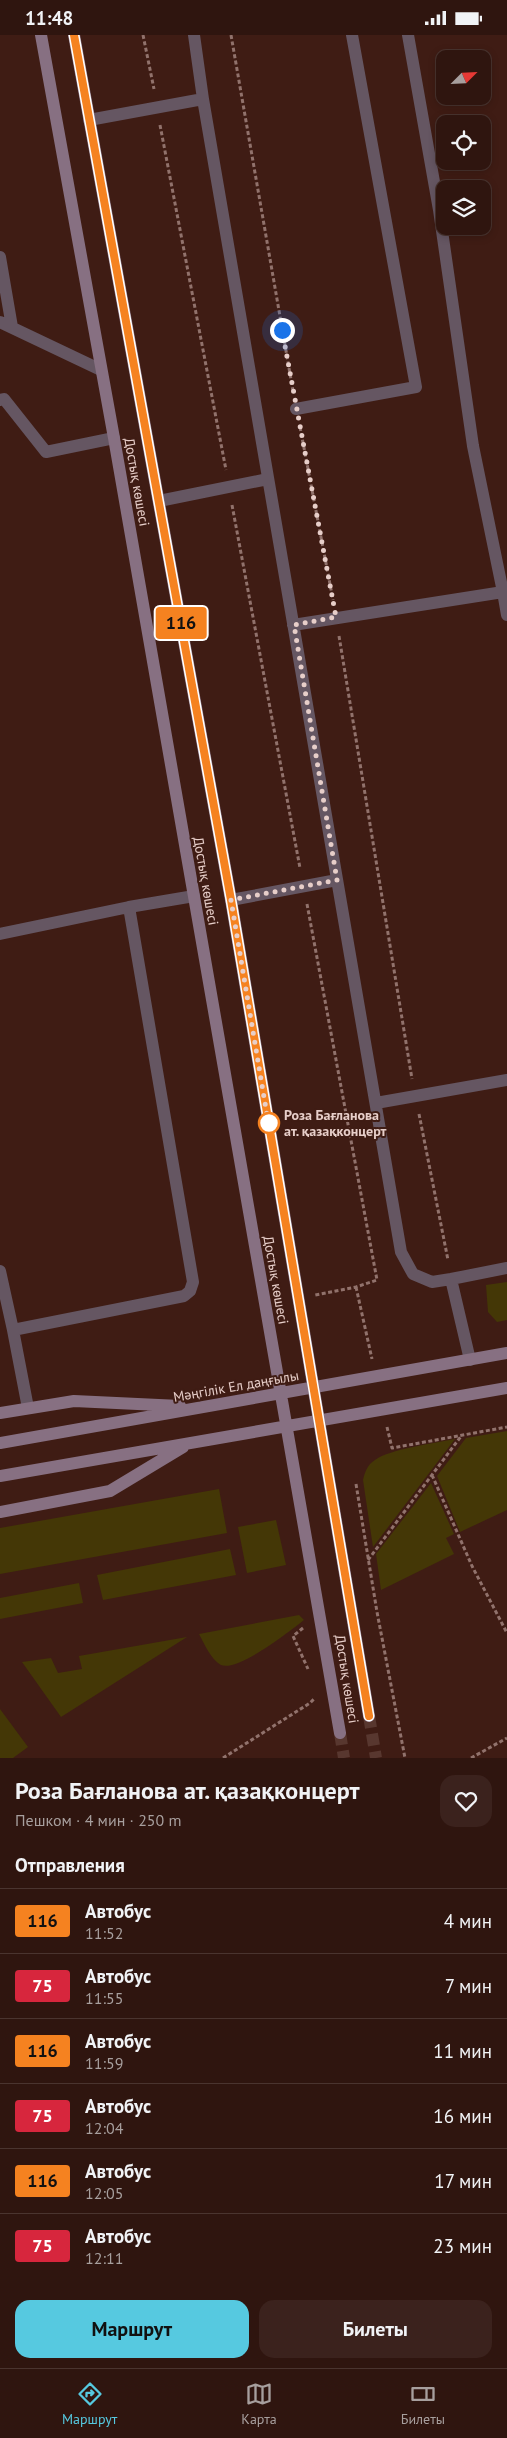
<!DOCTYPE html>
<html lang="ru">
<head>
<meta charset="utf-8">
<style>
	:root { --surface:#2f150f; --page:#3b221d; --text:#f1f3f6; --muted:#a79f9e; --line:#4a342f; --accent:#56c9e0 }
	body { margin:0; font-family:"PT Sans",sans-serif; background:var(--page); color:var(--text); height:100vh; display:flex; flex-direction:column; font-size:19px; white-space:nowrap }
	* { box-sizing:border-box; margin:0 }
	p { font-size:16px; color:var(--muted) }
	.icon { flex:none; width:28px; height:28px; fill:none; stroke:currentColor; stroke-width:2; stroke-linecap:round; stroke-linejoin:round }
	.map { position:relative; height:1723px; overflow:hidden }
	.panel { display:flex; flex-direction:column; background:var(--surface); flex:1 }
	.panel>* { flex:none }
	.badge { padding:0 10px; border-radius:4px; font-size:18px; line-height:32px }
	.needle { width:32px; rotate:66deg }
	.fabs { position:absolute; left:436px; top:15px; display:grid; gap:10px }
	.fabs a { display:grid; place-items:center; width:55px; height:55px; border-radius:10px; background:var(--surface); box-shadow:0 2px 8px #0003,0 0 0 1px var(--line); font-size:25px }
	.you { position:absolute; width:25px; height:25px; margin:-12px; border:4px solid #fff; border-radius:50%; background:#1a73e8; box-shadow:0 0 0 8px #1a73e833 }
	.map>.badge { position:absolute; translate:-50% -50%; box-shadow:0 0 0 2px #fff }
	h2 { padding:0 15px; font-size:19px; line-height:45px }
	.round { display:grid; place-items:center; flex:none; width:52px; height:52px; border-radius:15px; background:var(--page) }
	.head { display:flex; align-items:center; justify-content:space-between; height:85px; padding:0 15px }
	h1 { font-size:24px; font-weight:700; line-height:38px }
	.button { display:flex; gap:10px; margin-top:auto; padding:10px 15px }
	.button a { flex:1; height:58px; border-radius:15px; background:var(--accent); color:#111; font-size:20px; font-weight:700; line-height:58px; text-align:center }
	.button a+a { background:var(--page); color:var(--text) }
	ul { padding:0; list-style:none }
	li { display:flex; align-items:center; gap:15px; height:65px; padding:0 15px; border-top:1px solid var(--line) }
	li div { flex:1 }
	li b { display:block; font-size:19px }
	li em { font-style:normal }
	li .badge { min-width:55px; font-weight:700; text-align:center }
	.status { display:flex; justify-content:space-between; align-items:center; height:35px; padding:0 25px; background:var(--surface); direction:ltr }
	.status svg { height:14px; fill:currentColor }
	.tabs { display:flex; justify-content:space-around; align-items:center; height:70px; border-top:1px solid var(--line); background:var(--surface); font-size:14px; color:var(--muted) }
	.tabs a { display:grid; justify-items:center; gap:2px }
	.tabs .on { color:var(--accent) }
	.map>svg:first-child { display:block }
	.green { fill:#443706 }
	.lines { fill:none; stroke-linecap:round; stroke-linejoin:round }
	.secondary-tunnel { stroke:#58372f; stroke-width:12; stroke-dasharray:12 6; stroke-linecap:butt }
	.path { stroke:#91726c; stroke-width:3; stroke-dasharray:4 2.5; stroke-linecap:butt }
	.lane { stroke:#655662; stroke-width:12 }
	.secondary { stroke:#877082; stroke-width:12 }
	.line-casing { stroke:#fff; stroke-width:11 }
	.line { stroke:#f58220; stroke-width:8 }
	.walk { stroke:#e7cec9; stroke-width:5; stroke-dasharray:0 9 }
	.stop-dot { fill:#fff; stroke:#f58220; stroke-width:2.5 }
	.labels { text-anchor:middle; stroke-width:4; stroke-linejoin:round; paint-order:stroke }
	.street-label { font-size:14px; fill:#e7cec9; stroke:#3f1c14 }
	.stop-label { font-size:14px; font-weight:bold; fill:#e7cec9; stroke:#3f1c14; text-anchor:start }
</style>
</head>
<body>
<div class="status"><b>11:48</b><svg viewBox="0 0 49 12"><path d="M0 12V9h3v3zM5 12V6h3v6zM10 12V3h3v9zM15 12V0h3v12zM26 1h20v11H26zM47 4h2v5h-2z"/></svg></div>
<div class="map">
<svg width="507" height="1723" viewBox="0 0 507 1723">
	<rect width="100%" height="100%" fill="#3f1c14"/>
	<path class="green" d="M507,1247V1285L497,1287L488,1277L486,1250Z
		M507,1396V1475L460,1497L437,1441L466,1403Z
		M455,1404L373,1512L363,1445C365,1437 367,1430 375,1425C390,1414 435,1408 455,1404Z
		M431,1448L454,1499L446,1503L454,1519L381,1555L376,1519Z
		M219,1454L227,1498L0,1539V1493Z
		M276,1485L286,1530L247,1538L238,1492Z
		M230,1514L236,1540L103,1565L97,1540Z
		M79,1548L83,1568L0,1584V1563Z
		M299,1580L304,1585C290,1596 238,1637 221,1630C211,1625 204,1608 199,1599Z
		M187,1602L61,1682L22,1627L51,1623L58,1638L82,1634L79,1621Z
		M0,1674L28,1712L13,1723H0Z"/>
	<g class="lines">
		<path class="secondary-tunnel" d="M369,1681L376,1723
			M340,1698L344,1723"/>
		<path class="path" d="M143,0L154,54
			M231,0L293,356
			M160,90L226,435
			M300,392L333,565
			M232,470L300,833
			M339,601L412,1044
			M307,869L377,1245L356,1252L315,1260
			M419,1079L448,1225
			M356,1252L372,1324
			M387,1392L392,1413L507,1392
			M432,1440L472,1531L507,1598
			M356,1449L377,1577L405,1723
			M368,1525L462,1400
			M303,1593L293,1601L308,1634
			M223,1723L310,1668L315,1663
			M471,1723L507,1703"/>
		<path class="lane" d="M194,0L203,64
			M408,0L439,175L473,411L503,557L507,561
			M89,85L203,64L401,1217L413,1239L432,1247L451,1244
			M0,222L12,292
			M0,287L101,335
			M0,365L4,364L46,417L114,403
			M296,374L416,352L352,0
			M159,466L268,444
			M293,590L503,557L507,580
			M231,865L337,845
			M0,899L129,872
			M376,1068L507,1045
			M0,1236L13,1295
			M470,1325L451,1244L507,1233
			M28,1373L13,1295L184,1261L190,1256L193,1247L129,872L194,861"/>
		<path class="secondary" d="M41,0L114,403L340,1698
			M74,0L231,865L369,1681
			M0,1378L74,1366L180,1371
			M0,1408L507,1318
			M0,1441L507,1353
			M0,1477L110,1456L183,1412"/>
	</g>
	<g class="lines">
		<defs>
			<path id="line" d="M74,0L231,865L369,1681"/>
		</defs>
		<use href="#line" class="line-casing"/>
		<use href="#line" class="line"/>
		<path class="walk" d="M269,1088V1092L231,865L337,845L294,590L336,582L282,295"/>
	</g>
	<circle class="stop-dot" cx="269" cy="1088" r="10"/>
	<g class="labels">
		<g class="street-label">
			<text transform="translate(137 447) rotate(80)" y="5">Достық көшесі</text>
			<text transform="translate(206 846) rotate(80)" y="5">Достық көшесі</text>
			<text transform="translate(276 1245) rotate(80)" y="5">Достық көшесі</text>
			<text transform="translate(236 1351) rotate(-10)" y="5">Мәңгілік Ел даңғылы</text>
			<text transform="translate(347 1644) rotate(81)" y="5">Достық көшесі</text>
		</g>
		<g class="stop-label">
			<text x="284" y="1085">Роза Бағланова<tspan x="284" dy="16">ат. қазақконцерт</tspan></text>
		</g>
	</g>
</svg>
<div class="fabs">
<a><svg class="needle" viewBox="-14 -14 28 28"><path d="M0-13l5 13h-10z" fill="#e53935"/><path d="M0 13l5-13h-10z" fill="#a79f9e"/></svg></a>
<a><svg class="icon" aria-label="locate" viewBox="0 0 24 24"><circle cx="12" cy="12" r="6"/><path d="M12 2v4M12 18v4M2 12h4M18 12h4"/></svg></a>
<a><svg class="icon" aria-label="layers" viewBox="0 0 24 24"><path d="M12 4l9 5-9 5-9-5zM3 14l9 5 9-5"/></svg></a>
</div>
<div class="you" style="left:282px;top:295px"></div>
<b class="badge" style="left:181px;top:588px;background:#f58220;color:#111">116</b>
</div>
<section class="panel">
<div class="head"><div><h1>Роза Бағланова ат. қазақконцерт</h1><p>Пешком · 4 мин · 250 m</p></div><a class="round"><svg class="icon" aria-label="heart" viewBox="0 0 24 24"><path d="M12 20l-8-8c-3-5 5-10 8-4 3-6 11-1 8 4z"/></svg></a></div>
<h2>Отправления</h2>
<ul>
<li><span class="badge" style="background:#f58220;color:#111">116</span><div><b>Автобус</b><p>11:52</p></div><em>4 мин</em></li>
<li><span class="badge" style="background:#d7263d;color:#fff">75</span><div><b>Автобус</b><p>11:55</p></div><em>7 мин</em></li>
<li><span class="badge" style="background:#f58220;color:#111">116</span><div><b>Автобус</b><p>11:59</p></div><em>11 мин</em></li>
<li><span class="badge" style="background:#d7263d;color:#fff">75</span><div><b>Автобус</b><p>12:04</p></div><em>16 мин</em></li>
<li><span class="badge" style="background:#f58220;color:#111">116</span><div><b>Автобус</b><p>12:05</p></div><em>17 мин</em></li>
<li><span class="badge" style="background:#d7263d;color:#fff">75</span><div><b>Автобус</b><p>12:11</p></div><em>23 мин</em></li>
</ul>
<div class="button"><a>Маршрут</a><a>Билеты</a></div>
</section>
<nav class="tabs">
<a class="on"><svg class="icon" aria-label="directions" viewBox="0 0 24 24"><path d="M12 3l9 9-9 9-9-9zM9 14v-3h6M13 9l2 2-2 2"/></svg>Маршрут</a>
<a><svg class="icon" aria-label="map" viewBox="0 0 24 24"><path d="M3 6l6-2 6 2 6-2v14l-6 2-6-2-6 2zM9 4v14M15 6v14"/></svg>Карта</a>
<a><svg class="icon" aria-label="tickets" viewBox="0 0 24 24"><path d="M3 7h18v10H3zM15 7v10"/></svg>Билеты</a>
</nav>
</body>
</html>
